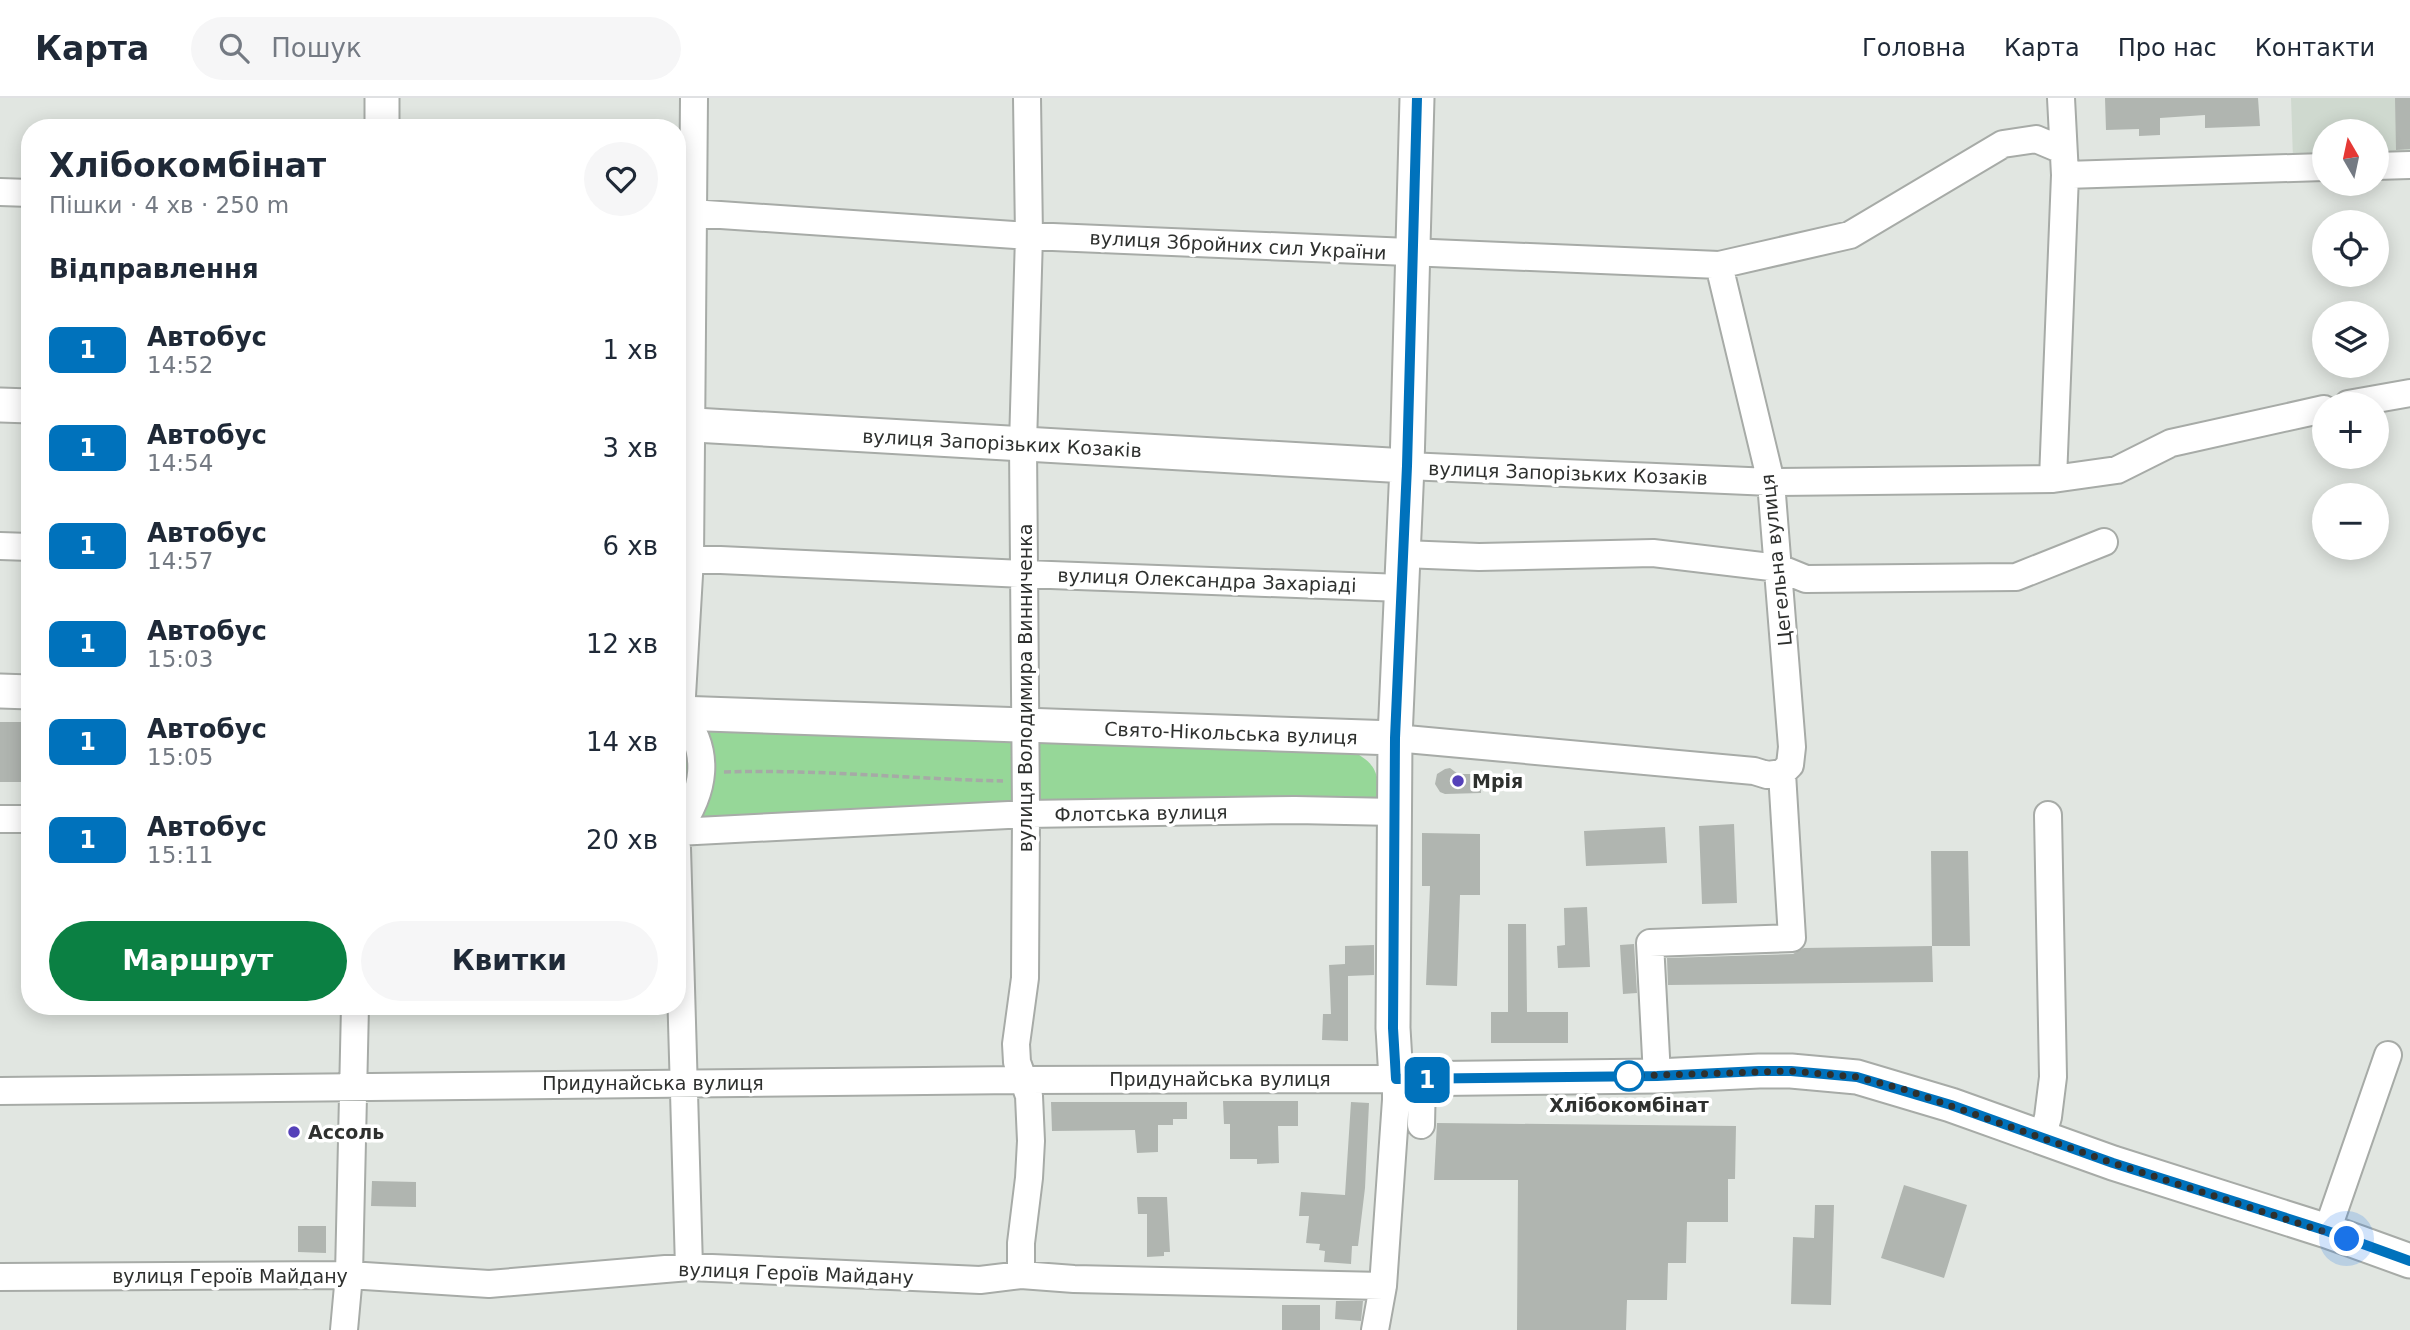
<!DOCTYPE html>
<html lang="uk">
<head>
<meta charset="utf-8">
<style>
	:root { --surface:#fff; --page:#f6f6f7; --text:#1f2937; --muted:#747a83; --line:#e0e1e3; --accent:#0b8043 }
	body { margin:0; font-family:"DejaVu Sans",sans-serif; background:var(--page); color:var(--text); height:100vh; display:flex; flex-direction:column; font-size:26px; white-space:nowrap }
	* { box-sizing:border-box; margin:0 }
	p { font-size:23px; color:var(--muted) }
	.icon { flex:none; width:38px; height:38px; fill:none; stroke:currentColor; stroke-width:2; stroke-linecap:round; stroke-linejoin:round }
	.map { position:relative; flex:1; overflow:hidden }
	.side { position:absolute; left:21px; top:21px; width:665px; height:896px; display:flex; flex-direction:column; background:var(--surface); border-radius:28px; box-shadow:0 4px 18px #0003 }
	.side>* { flex:none }
	.badge { padding:0 14px; border-radius:10px; font-size:24px; line-height:46px }
	.needle { width:46px; rotate:351deg }
	.fabs { position:absolute; left:2312px; top:21px; display:grid; gap:14px }
	.fabs a { display:grid; place-items:center; width:77px; height:77px; border-radius:50%; background:var(--surface); box-shadow:0 4px 18px #0003; font-size:35px }
	.you { position:absolute; width:35px; height:35px; margin:-18px; border:5px solid #fff; border-radius:50%; background:#1a73e8; box-shadow:0 0 0 10px #1a73e833 }
	.map>.badge { position:absolute; translate:-50% -50%; box-shadow:0 0 0 4px #fff }
	h2 { padding:0 28px; font-size:26px; line-height:63px }
	.round { display:grid; place-items:center; flex:none; width:74px; height:74px; border-radius:37px; background:var(--page) }
	.headline { display:flex; align-items:center; justify-content:space-between; height:119px; padding:0 28px }
	h1 { font-size:33px; font-weight:700; line-height:52px }
	.cta { display:flex; gap:14px; margin-top:auto; padding:14px 28px }
	.cta a { flex:1; height:80px; border-radius:42px; background:var(--accent); color:#fff; font-size:28px; font-weight:700; line-height:80px; text-align:center }
	.cta a+a { background:var(--page); color:var(--text) }
	ul { padding:0; list-style:none }
	li { display:flex; align-items:center; gap:21px; height:98px; padding:0 28px }
	li div { flex:1 }
	li b { display:block; font-size:26px }
	li em { font-style:normal }
	li .badge { min-width:77px; font-weight:700; text-align:center }
	header { display:flex; align-items:center; gap:42px; box-sizing:border-box; height:98px; padding:0 35px; background:var(--surface); border-bottom:2px solid var(--line) }
	header strong { font-size:33px }
	nav { display:flex; gap:38px; margin-inline-start:auto; font-size:24px }
	.search { width:490px; height:63px; background:var(--page); display:flex; align-items:center; gap:18px; box-sizing:border-box; padding:0 24px; border-radius:38px; color:var(--muted); font-size:26px }
	.map>svg:first-child { display:block }
	.built { fill:#cfd9cf }
	.green { fill:#96d798 }
	.building { fill:#b0b5b0 }
	.lines { fill:none; stroke-linecap:round; stroke-linejoin:round }
	.minor-casing { stroke:#a7aba7; stroke-width:30 }
	.major-casing { stroke:#a7aba7; stroke-width:37 }
	.path { stroke:#a6aaa6; stroke-width:3.5; stroke-dasharray:7 3.5; stroke-linecap:butt }
	.minor { stroke:#fff; stroke-width:26 }
	.major { stroke:#fff; stroke-width:33 }
	.line-casing { stroke:#fff; stroke-width:16 }
	.line { stroke:#0072bc; stroke-width:10 }
	.walk { stroke:#2e302e; stroke-width:7; stroke-dasharray:0 12.6 }
	.poi-dot { fill:#5541b9; stroke:#fff; stroke-width:2.5 }
	.stop-dot { fill:#fff; stroke:#0072bc; stroke-width:3.5 }
	.labels { text-anchor:middle; stroke-width:7; stroke-linejoin:round; paint-order:stroke }
	.street-label { font-size:19px; fill:#2e302e; stroke:#fff }
	.poi-label { font-size:19px; font-weight:bold; fill:#2e302e; stroke:#fff; text-anchor:start }
	.stop-label { font-size:19px; font-weight:bold; fill:#2e302e; stroke:#fff }
</style>
</head>
<body>
<header>
<strong>Карта</strong>
<div class="search"><svg class="icon" aria-label="search" viewBox="0 0 24 24"><circle cx="10" cy="10" r="6"/><path d="M15 15l6 6"/></svg>Пошук</div>
<nav><a>Головна</a><a>Карта</a><a>Про нас</a><a>Контакти</a></nav>
</header>
<div class="map">
<svg width="2410" height="1232" viewBox="0 0 2410 1232">
	<rect width="100%" height="100%" fill="#e1e6e1"/>
	<path class="built" d="M2291,0H2410V55L2377,57L2376,33H2324V59L2293,61Z"/>
	<path class="green" d="M677,626L1338,646C1375,664 1376,666 1382,705L677,725Z"/>
	<path class="building" d="M2105,0H2258L2260,28L2205,30V17L2160,20V37L2139,38V31L2106,32Z
		M2395,0H2410V51L2396,52Z
		M0,624H27V641H30L27,684H0Z
		M1450,670L1458,676H1481V695L1445,696L1440,694L1435,686L1437,676L1445,671Z
		M1734,726L1737,805L1702,806L1699,728Z
		M1665,729L1667,765L1586,768L1584,733Z
		M1422,735L1480,736V797H1460L1457,888L1426,887L1430,788H1422Z
		M1931,753H1968L1970,848H1932Z
		M1587,809L1590,869L1558,870L1557,848L1565,847L1564,810Z
		M1508,826H1526L1527,914H1568V945H1491V914H1508Z
		M1634,846L1637,895L1623,896L1620,847Z
		M1374,847V877L1348,878V943L1322,942L1323,916H1331L1329,867L1345,866V848Z
		M1932,848L1933,884L1668,887L1667,860L1793,856L1804,850Z
		M1223,1003H1298V1028H1278L1279,1065L1257,1066V1061H1230V1026H1224Z
		M1051,1004H1187V1021H1173V1027H1158V1054L1137,1055L1135,1032L1052,1033Z
		M1351,1004L1369,1005L1365,1090L1358,1148H1352L1351,1166L1324,1164L1325,1153L1319,1152L1320,1146L1306,1145L1309,1118H1299L1301,1094L1345,1097Z
		M1437,1025L1736,1028L1735,1081H1728V1124H1687L1686,1165H1668L1667,1202H1627L1626,1232H1517L1518,1082H1434Z
		M372,1083L416,1084V1109L371,1108Z
		M1904,1087L1967,1107L1944,1180L1881,1160Z
		M1137,1099H1167L1170,1154H1164V1158L1147,1159V1116H1138Z
		M1815,1107H1834L1831,1207L1791,1206L1793,1139L1814,1140Z
		M298,1128H326V1155L298,1154Z
		M1336,1203H1363L1361,1223L1335,1221Z
		M1282,1207H1320V1232H1282Z"/>
	<g class="lines">
		<defs>
			<path id="minor" d="M2376,68L2410,67
				M2065,77L2324,69
				M0,94L30,95
				M677,114L1029,138L1719,167L1850,137L2003,46L2036,41L2062,52
				M1719,167L1771,384L1792,649L1790,667L1782,675
				M2348,306L2410,295
				M1407,368L1771,384L2053,381L2117,372L2171,345L2324,311
				M2053,381L2065,77L2061,0
				M0,448L30,449
				M1403,456L1479,459L1653,455L1779,470L1806,481L2016,479L2104,444
				M677,460L1024,476L1402,490
				M1395,640L1754,673L1767,677L1782,675
				M0,721H30
				M677,733C705,694 712,654 681,615L690,460L694,0
				M677,734L1026,716L1295,712L1396,714
				M677,750L689,1169
				M1657,978L1650,845L1792,840L1782,675
				M0,993L1024,982L1396,981V1002L1383,1188L1375,1232
				M1421,1027L1422,982
				M2042,1040L2048,1019L2053,979L2048,717
				M2327,1133L2388,957
				M1021,1177V1145L1029,1080L1031,1043L1029,998L1017,964L1016,946L1025,880L1026,716L1023,346L1029,138L1027,0
				M0,1179L349,1177L489,1186L689,1169L980,1182L1021,1177L1074,1181L1383,1188
				M344,1232L349,1177L355,908"/>
			<path id="major" d="M1417,0L1407,368L1395,640L1393,930L1396,981L1657,978L1759,973H1791L1857,979L1951,1007L2113,1065L2327,1133L2410,1163
				M382,30V0
				M0,307L30,308
				M677,326L1407,368
				M0,593L30,594
				M677,615L1395,640"/>
		</defs>
		<use href="#minor" class="minor-casing"/>
		<use href="#major" class="major-casing"/>
		<path class="path" d="M724,674C818,671 910,681 1003,683"/>
		<use href="#minor" class="minor"/>
		<use href="#major" class="major"/>
	</g>
	<g class="lines">
		<defs>
			<path id="line" d="M1417,0L1407,368L1395,640L1393,930L1396,981L1657,978L1759,973H1791L1857,979L1951,1007L2113,1065L2327,1133L2410,1163"/>
		</defs>
		<use href="#line" class="line-casing"/>
		<use href="#line" class="line"/>
		<path class="walk" d="M1629,978L1791,973L1857,979L1906,992L2113,1065L2347,1141"/>
	</g>
	<g class="poi-dot">
		<circle cx="1458" cy="683" r="7"/>
		<circle cx="294" cy="1034" r="7"/>
	</g>
	<circle class="stop-dot" cx="1629" cy="978" r="14"/>
	<g class="labels">
		<g class="street-label">
			<text transform="translate(1238 147) rotate(3)" y="7">вулиця Збройних сил України</text>
			<text transform="translate(1002 345) rotate(3)" y="7">вулиця Запорізьких Козаків</text>
			<text transform="translate(1568 375) rotate(2)" y="7">вулиця Запорізьких Козаків</text>
			<text transform="translate(1776 462) rotate(-96)" y="7">Цегельна вулиця</text>
			<text transform="translate(1207 482) rotate(2)" y="7">вулиця Олександра Захаріаді</text>
			<text transform="translate(1025 590) rotate(-90)" y="7">вулиця Володимира Винниченка</text>
			<text transform="translate(1231 635) rotate(2)" y="7">Свято-Нікольська вулиця</text>
			<text transform="translate(1141 715) rotate(-1)" y="7">Флотська вулиця</text>
			<text x="1220" y="988">Придунайська вулиця</text>
			<text x="653" y="992">Придунайська вулиця</text>
			<text transform="translate(796 1175) rotate(2)" y="7">вулиця Героїв Майдану</text>
			<text x="230" y="1185">вулиця Героїв Майдану</text>
		</g>
		<g class="poi-label">
			<text x="1472" y="690">Мрія</text>
			<text x="308" y="1041">Ассоль</text>
		</g>
		<g class="stop-label">
			<text x="1629" y="1014">Хлібокомбінат</text>
		</g>
	</g>
</svg>
<div class="fabs">
<a><svg class="needle" viewBox="-14 -14 28 28"><path d="M0-13l5 13h-10z" fill="#e53935"/><path d="M0 13l5-13h-10z" fill="#747a83"/></svg></a>
<a><svg class="icon" aria-label="locate" viewBox="0 0 24 24"><circle cx="12" cy="12" r="6"/><path d="M12 2v4M12 18v4M2 12h4M18 12h4"/></svg></a>
<a><svg class="icon" aria-label="layers" viewBox="0 0 24 24"><path d="M12 4l9 5-9 5-9-5zM3 14l9 5 9-5"/></svg></a>
<a>+</a>
<a>−</a>
</div>
<div class="you" style="left:2347px;top:1141px"></div>
<b class="badge" style="left:1427px;top:982px;background:#0072bc;color:#fff">1</b>
<section class="side">
<div class="headline"><div><h1>Хлібокомбінат</h1><p>Пішки · 4 хв · 250 m</p></div><a class="round"><svg class="icon" aria-label="heart" viewBox="0 0 24 24"><path d="M12 20l-8-8c-3-5 5-10 8-4 3-6 11-1 8 4z"/></svg></a></div>
<h2>Відправлення</h2>
<ul>
<li><span class="badge" style="background:#0072bc;color:#fff">1</span><div><b>Автобус</b><p>14:52</p></div><em>1 хв</em></li>
<li><span class="badge" style="background:#0072bc;color:#fff">1</span><div><b>Автобус</b><p>14:54</p></div><em>3 хв</em></li>
<li><span class="badge" style="background:#0072bc;color:#fff">1</span><div><b>Автобус</b><p>14:57</p></div><em>6 хв</em></li>
<li><span class="badge" style="background:#0072bc;color:#fff">1</span><div><b>Автобус</b><p>15:03</p></div><em>12 хв</em></li>
<li><span class="badge" style="background:#0072bc;color:#fff">1</span><div><b>Автобус</b><p>15:05</p></div><em>14 хв</em></li>
<li><span class="badge" style="background:#0072bc;color:#fff">1</span><div><b>Автобус</b><p>15:11</p></div><em>20 хв</em></li>
</ul>
<div class="cta"><a>Маршрут</a><a>Квитки</a></div>
</section>
</div>
</body>
</html>
